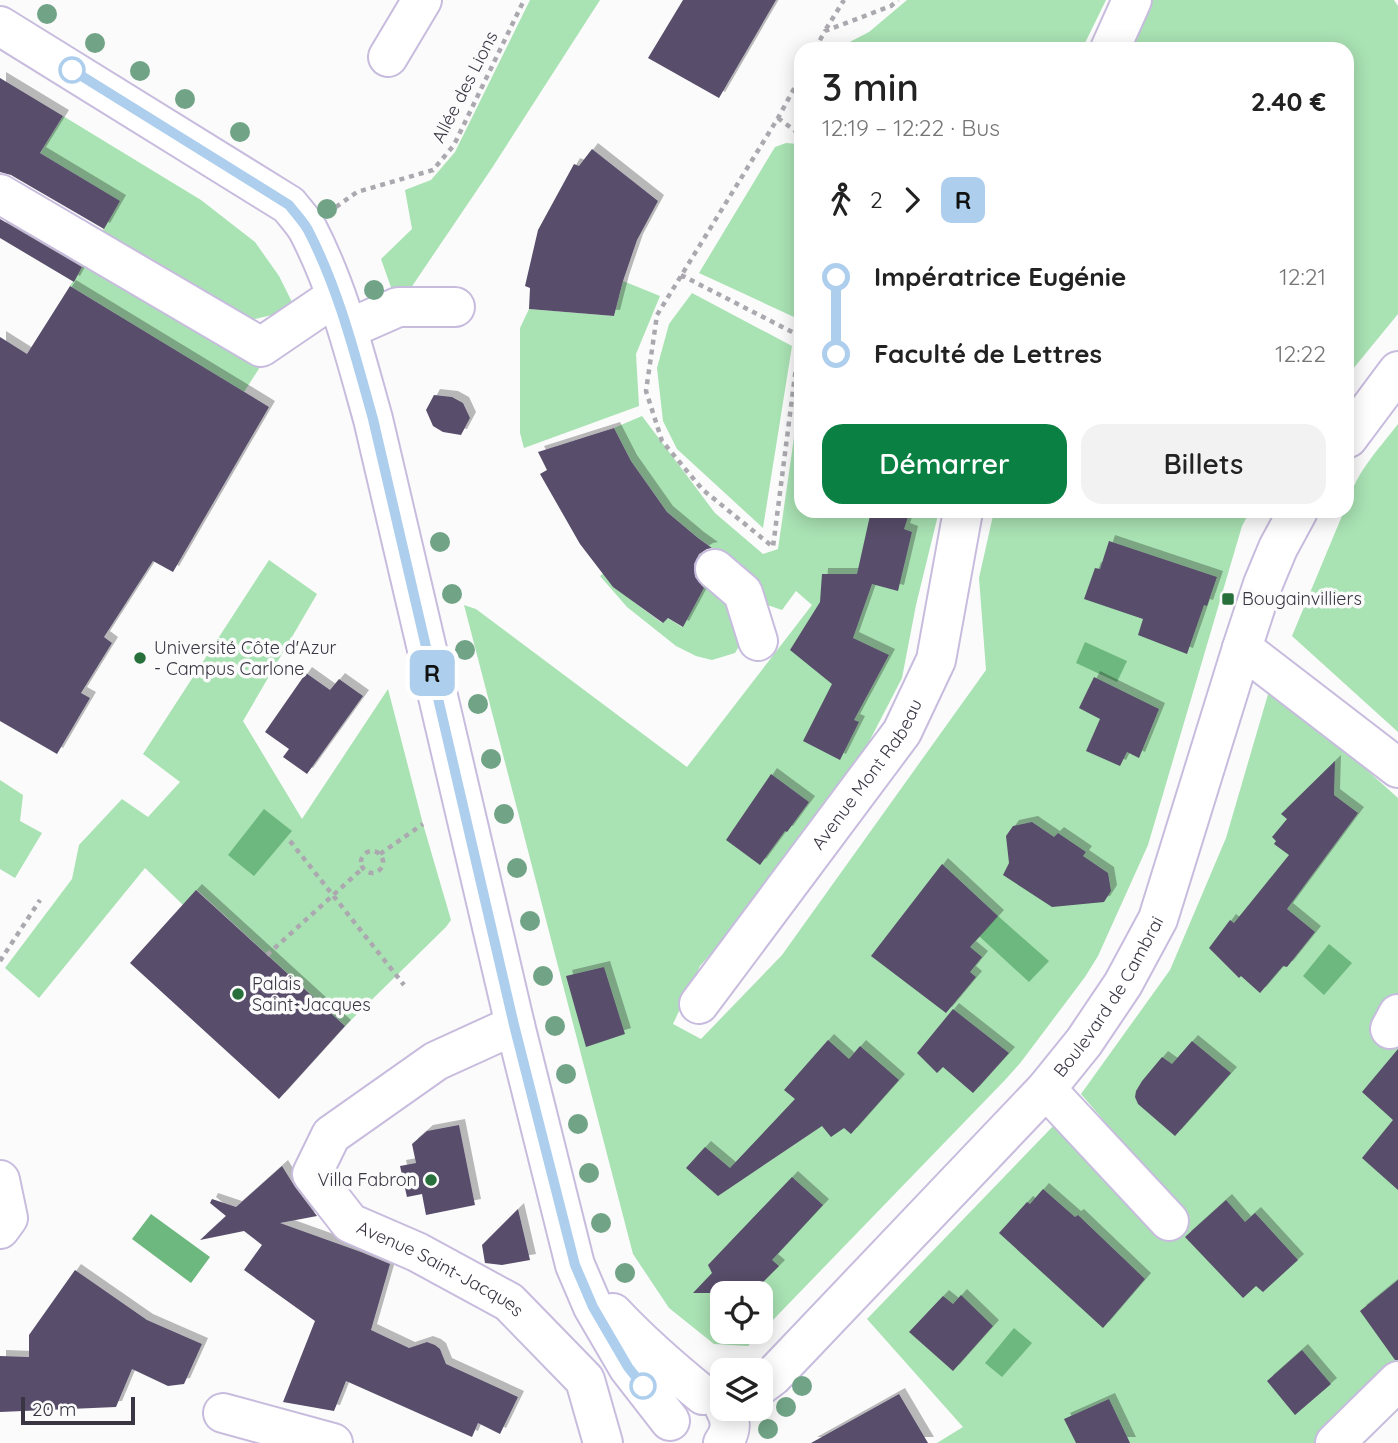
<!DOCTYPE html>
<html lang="fr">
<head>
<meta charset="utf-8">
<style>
	:root { --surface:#fff; --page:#f2f2f2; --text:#222; --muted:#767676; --accent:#0b8043 }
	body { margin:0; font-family:Quicksand,sans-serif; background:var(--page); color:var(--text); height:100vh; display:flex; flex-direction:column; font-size:26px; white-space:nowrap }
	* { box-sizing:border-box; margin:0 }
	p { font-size:23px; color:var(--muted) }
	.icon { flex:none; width:38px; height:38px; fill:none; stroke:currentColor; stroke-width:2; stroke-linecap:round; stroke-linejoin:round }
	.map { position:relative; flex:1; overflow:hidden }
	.details { position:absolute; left:794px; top:42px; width:560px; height:476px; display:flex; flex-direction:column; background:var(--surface); border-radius:21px; box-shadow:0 4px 18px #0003 }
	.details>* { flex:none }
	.badge { padding:0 14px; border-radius:10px; font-size:24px; line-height:46px }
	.buttons { position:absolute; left:710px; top:1281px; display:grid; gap:14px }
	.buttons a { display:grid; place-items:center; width:63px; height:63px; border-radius:14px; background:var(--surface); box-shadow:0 4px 18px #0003; font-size:35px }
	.scale { position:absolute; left:21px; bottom:18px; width:114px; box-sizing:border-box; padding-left:7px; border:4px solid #3a3543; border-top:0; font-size:19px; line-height:24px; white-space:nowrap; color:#3a3543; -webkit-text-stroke:5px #fbfbfb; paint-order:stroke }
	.map>.badge { position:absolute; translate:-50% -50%; box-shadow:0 0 0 4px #fff }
	.legs { display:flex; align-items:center; gap:10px; height:77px; padding:0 28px; font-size:23px }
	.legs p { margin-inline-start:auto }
	.overview { display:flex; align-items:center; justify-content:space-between; height:119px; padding:0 28px }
	h1 { font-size:38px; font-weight:600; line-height:52px }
	.action { display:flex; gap:14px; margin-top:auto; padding:14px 28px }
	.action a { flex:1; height:80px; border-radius:21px; background:var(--accent); color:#fff; font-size:28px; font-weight:600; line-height:80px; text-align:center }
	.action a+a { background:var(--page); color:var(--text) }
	ul { padding:0 28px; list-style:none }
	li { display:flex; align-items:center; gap:24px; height:77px; font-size:26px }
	li i { display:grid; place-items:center; width:10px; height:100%; margin:0 9px; background:currentColor }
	li i::after { content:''; width:18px; height:18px; margin:-9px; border:5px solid; border-radius:50%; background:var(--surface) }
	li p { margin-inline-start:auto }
	li:first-child i { background:linear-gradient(#0000 50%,currentColor 0) }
	li:last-child i { background:linear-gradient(currentColor 50%,#0000 0) }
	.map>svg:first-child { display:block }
	.green { fill:#a9e2b3; fill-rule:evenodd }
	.water { fill:#6db87e }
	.building { fill:#584d6a; filter:url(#shadow) }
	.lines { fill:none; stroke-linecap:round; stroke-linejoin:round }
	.minor-casing { stroke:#c8bcde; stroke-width:42 }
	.path { stroke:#aba9af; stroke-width:4.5; stroke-dasharray:5 5; stroke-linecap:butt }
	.minor { stroke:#fff; stroke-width:38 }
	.tree { fill:#71a486 }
	.line-1-casing { stroke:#fff; stroke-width:16 }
	.line-1 { stroke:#adceed; stroke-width:10 }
	.stop-1-dot { fill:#fff; stroke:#adceed; stroke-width:3.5 }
	.poi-dot { fill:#276f3b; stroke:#fbfbfb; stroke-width:2.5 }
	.labels { text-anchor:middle; stroke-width:7; stroke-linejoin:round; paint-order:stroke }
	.street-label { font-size:18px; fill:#3a3543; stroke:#fbfbfb }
	.poi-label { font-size:18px; fill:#3a3543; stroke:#fbfbfb; text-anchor:start }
</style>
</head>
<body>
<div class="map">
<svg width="1398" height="1443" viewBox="0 0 1398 1443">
	<defs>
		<filter id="shadow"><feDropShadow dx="6" dy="-6" stdDeviation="0" flood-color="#0004"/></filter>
	</defs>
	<rect width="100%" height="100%" fill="#fbfbfb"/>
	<path class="green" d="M530,0H600L492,168L398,307L381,259L412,229L405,190L431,180L455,152Z
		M907,0H1106L1082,49H836L869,32Z
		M1146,0H1394L1398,6V314L1348,375V49H1129Z
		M63,116L201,200L255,242L279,276L293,304L272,315L238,323L99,237L119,201L40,153Z
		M786,143L798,144L802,150V261L794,317L699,273L775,147Z
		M88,257L238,346L260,367L244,392L70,286Z
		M623,281L660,296L636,354L639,406L524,448L520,433V328L529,309L614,316Z
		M692,293L792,346L763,528L677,449L663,421L657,368L669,324Z
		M801,389L802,511H939L916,605L902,678L839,800L764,895L700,966L673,1024L701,1039L782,955L986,670L979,578L994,511H1250L1242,526L1148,845L1098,956L1085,977L1021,1062L1006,1079L771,1322L748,1346L714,1344L669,1308L633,1254L464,605L476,609L687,767L812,605L796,591L782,610L761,603L722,555L698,538L667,512L631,461L614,428L642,416L715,513L763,554L778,549ZM723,1293H761V1332H723Z
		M1398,424V732L1292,636L1344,511H1348C1348,480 1380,448 1398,424Z
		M269,560L317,594L243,721L302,819L388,689L423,824L451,920L446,927L345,1026L197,890L183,905L145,868L39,998L5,968L72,879L79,845L122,799L148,817L180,782L143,754Z
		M609,569L634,602L662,623L668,618L682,627L706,584L737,611L741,643L735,653L712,660L696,656L676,646L627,607L600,576Z
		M1271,684L1398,798V1369L1320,1443H937L963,1427L867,1319L1058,1121L1156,1236L1179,1208L1081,1094L1170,970L1226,838Z
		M0,780L23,795L20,821L42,833L15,878L0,869Z"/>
	<path class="water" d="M1085,642L1127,661L1117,682L1076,663Z
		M264,809L292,831L254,876L228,855Z
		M998,916L1049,961L1029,982L979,936Z
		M1329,944L1352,963L1324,995L1303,976Z
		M151,1214L210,1257L191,1283L132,1239Z
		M1014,1328L1032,1343L1002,1377L985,1363Z"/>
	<path class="building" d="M683,0H776L719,98L648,58Z
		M0,78L63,116L40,153L120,201L104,229L11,175L0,172Z
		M592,149L658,201L637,240L623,281L614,316L529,309L530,288L525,286L538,230L574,164L579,166Z
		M0,219L82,267L74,282L0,238Z
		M70,286L269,407L173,572L153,561L104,637L112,643L81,693L90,698L57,754L0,721V337L27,354Z
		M434,395L452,397L463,403L470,418L461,435L443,432L433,426L426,410Z
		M614,428L631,461L667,512L698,538L712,548L707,549L699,554L694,564L695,577L704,588L683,627L668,618L663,623L613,587L580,544L540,474L547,470L538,452Z
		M871,511H910L904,529L912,532L898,591L872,584L853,638L889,655L854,720L859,722L840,760L803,741L832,684L790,650L820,602L822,574H857Z
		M1109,541L1217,577L1207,606L1204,605L1187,654L1138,635L1143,619L1084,599L1095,568L1100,569Z
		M306,673L330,690L339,679L363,696L307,774L283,757L289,749L265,732Z
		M1094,677L1159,709L1139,758L1127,752L1120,766L1086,751L1100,719L1079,708Z
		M1335,761L1334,795L1358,813L1287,909L1315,932L1287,967L1283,966L1260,993L1241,976L1239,978L1209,948L1230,920L1234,923L1289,855L1274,844L1276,841L1272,837L1287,819L1281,814Z
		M771,774L809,802L787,832L785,831L760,865L726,840Z
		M1032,822L1054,837L1058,833L1086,852L1083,856L1108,873L1111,891L1104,902L1052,907L1003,875L1009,863L1006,836L1013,826Z
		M942,864L998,916L970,947L982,957L970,972L976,977L946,1013L871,956Z
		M196,890L345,1026L279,1099L130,963Z
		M604,967L625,1034L586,1047L566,976Z
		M953,1009L1009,1053L973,1093L943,1067L937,1073L917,1053Z
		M828,1040L849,1059L860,1046L899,1080L851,1134L844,1128L831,1137L822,1126L718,1196L686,1168L705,1147L730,1168L795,1099L784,1090Z
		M1192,1041L1231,1073L1175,1136L1138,1104L1135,1097L1136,1091L1142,1081L1162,1057L1172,1064Z
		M1398,1049V1190L1362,1158L1393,1120L1362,1092Z
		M459,1125L475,1205L426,1215L422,1194L407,1197L400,1166L416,1163L412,1144L427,1131Z
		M282,1166L295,1187L317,1216L280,1223L361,1252L390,1264L371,1330L409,1348L427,1342L435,1345L440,1349L446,1364L518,1397L500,1434L478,1423L472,1437L346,1381L334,1411L283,1402L315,1321L244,1270L262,1245L244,1231L200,1240L226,1216L210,1203L212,1199L236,1207Z
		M792,1177L823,1205L772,1260L779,1266L752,1293H693L712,1273L708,1265Z
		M1043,1189L1075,1217L1078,1215L1145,1279L1103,1328L999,1233L1027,1202L1030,1204Z
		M1226,1200L1245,1222L1255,1213L1298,1260L1263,1292L1256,1286L1243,1298L1185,1237Z
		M518,1209L530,1260L502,1265L485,1263L482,1245Z
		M75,1270L147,1320L202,1344L184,1384L168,1386L132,1369L116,1407L0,1412V1356L29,1357V1335Z
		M1398,1280V1360H1395L1360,1311Z
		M961,1295L993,1326L953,1371L909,1332L943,1296L953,1304Z
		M1302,1350L1331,1384L1295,1415L1267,1381Z
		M899,1394L928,1443H811Z
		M1109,1399L1130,1443H1076L1064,1419Z"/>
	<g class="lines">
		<defs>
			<g id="minor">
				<path d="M0,26L289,205C295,213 303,221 308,230C339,290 355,355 373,419L515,1025L575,1265L593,1307L628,1367L670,1421"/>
				<path d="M1110,49L1132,0"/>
				<path d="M388,57L422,0"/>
				<path d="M0,194L261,347L336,296"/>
				<path d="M348,329L398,307H455"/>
				<path d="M1348,438L1398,371"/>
				<path d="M715,569L743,593L758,641"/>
				<path d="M1242,648L1398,768"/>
				<path id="s1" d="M699,1004L902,732L936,660L963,511"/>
				<path id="s2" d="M515,1025L436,1061L331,1135L312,1174L350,1223L417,1252L509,1302L585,1380L603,1443"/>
				<path d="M1390,1029L1398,1014"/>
				<path d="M1046,1089L1169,1221"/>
				<path d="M0,1180L8,1218L0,1229"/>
				<path d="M613,1313C641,1343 671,1369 703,1395"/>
				<path id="s3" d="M761,1385L773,1376L1046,1089L1084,1042L1123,984L1158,919L1242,648L1263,584L1278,548L1298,511"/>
				<path d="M223,1413L333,1443"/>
				<path d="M723,1443C731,1432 732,1421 725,1409"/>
				<path d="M1335,1443L1398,1381"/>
			</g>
		</defs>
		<use href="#minor" class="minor-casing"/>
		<path class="path" d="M826,29L844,0
			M815,49L825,31L891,6L898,0
			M778,118L802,136
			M336,207L357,192L433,170L454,145L524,0
			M681,275L800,336L773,547L702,489L662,441L646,391L657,315L778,118L802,74
			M800,336L802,326
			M290,841L404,985
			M361 862a11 11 0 1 1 22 0a11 11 0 1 1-22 0Z
			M380,854L423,824
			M267,955L363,868
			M0,961L40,900"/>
		<use href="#minor" class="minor"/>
	</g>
	<g class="tree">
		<circle cx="47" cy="14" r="10"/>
		<circle cx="95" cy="43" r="10"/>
		<circle cx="140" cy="71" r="10"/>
		<circle cx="185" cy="99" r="10"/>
		<circle cx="240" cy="132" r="10"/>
		<circle cx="327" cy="209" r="10"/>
		<circle cx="374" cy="290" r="10"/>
		<circle cx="440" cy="542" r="10"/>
		<circle cx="452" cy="594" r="10"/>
		<circle cx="465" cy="650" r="10"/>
		<circle cx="478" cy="704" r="10"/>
		<circle cx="491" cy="759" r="10"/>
		<circle cx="504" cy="814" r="10"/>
		<circle cx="517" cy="868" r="10"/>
		<circle cx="530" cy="921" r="10"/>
		<circle cx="543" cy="976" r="10"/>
		<circle cx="555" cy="1026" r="10"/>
		<circle cx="566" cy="1074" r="10"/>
		<circle cx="578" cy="1124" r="10"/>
		<circle cx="589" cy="1173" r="10"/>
		<circle cx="601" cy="1223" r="10"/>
		<circle cx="625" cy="1273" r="10"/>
		<circle cx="802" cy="1386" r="10"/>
		<circle cx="786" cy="1407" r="10"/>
		<circle cx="768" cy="1429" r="10"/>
	</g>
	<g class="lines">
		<defs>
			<path id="line-1" d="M72,70L289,205C295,213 303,221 308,230C339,290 355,355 373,419L514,1025L575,1265L593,1307L628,1367L643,1386"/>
		</defs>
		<use href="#line-1" class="line-1-casing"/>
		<use href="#line-1" class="line-1"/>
	</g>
	<g class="stop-1-dot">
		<circle cx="72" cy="70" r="12"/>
		<circle cx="643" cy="1386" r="12"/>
	</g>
	<g class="poi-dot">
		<rect x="1221" y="592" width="14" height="14" rx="3.5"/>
		<circle cx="140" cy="658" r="7"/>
		<circle cx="238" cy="994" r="7"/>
		<circle cx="431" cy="1180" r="7"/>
	</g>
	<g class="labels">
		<g class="street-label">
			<text transform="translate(465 87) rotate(-63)" y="6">Allée des Lions</text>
			<text dy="6" stroke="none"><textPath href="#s1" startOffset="285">Avenue Mont Rabeau</textPath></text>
			<text dy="6" stroke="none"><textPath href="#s3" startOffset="523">Boulevard de Cambrai</textPath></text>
			<text dy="6" stroke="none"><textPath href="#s2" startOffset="422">Avenue Saint-Jacques</textPath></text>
		</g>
		<g class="poi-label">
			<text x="1242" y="605">Bougainvilliers</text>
			<text x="154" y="654">Université Côte d'Azur<tspan x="154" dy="21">- Campus Carlone</tspan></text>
			<text x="252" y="990">Palais<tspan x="252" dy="21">Saint-Jacques</tspan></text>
			<text x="417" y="1186" text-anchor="end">Villa Fabron</text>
		</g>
	</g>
</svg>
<div class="buttons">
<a><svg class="icon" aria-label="locate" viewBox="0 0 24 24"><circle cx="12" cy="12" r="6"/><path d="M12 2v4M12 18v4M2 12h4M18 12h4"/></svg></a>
<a><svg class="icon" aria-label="layers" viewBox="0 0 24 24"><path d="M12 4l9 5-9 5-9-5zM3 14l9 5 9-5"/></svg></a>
</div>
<div class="scale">20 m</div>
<b class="badge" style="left:432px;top:673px;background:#adceed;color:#111">R</b>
<section class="details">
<div class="overview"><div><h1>3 min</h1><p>12:19 – 12:22 · Bus</p></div><b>2.40 €</b></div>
<div class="legs"><svg class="icon" aria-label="walk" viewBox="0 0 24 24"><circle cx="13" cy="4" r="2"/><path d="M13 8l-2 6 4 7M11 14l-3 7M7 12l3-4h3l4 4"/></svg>2<svg class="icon" aria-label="forward" viewBox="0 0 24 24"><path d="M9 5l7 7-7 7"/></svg><b class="badge" style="background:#adceed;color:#111">R</b></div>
<ul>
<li><i style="color:#adceed"></i><b>Impératrice Eugénie</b><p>12:21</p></li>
<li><i style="color:#adceed"></i><b>Faculté de Lettres</b><p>12:22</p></li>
</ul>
<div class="action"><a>Démarrer</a><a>Billets</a></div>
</section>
</div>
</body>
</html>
